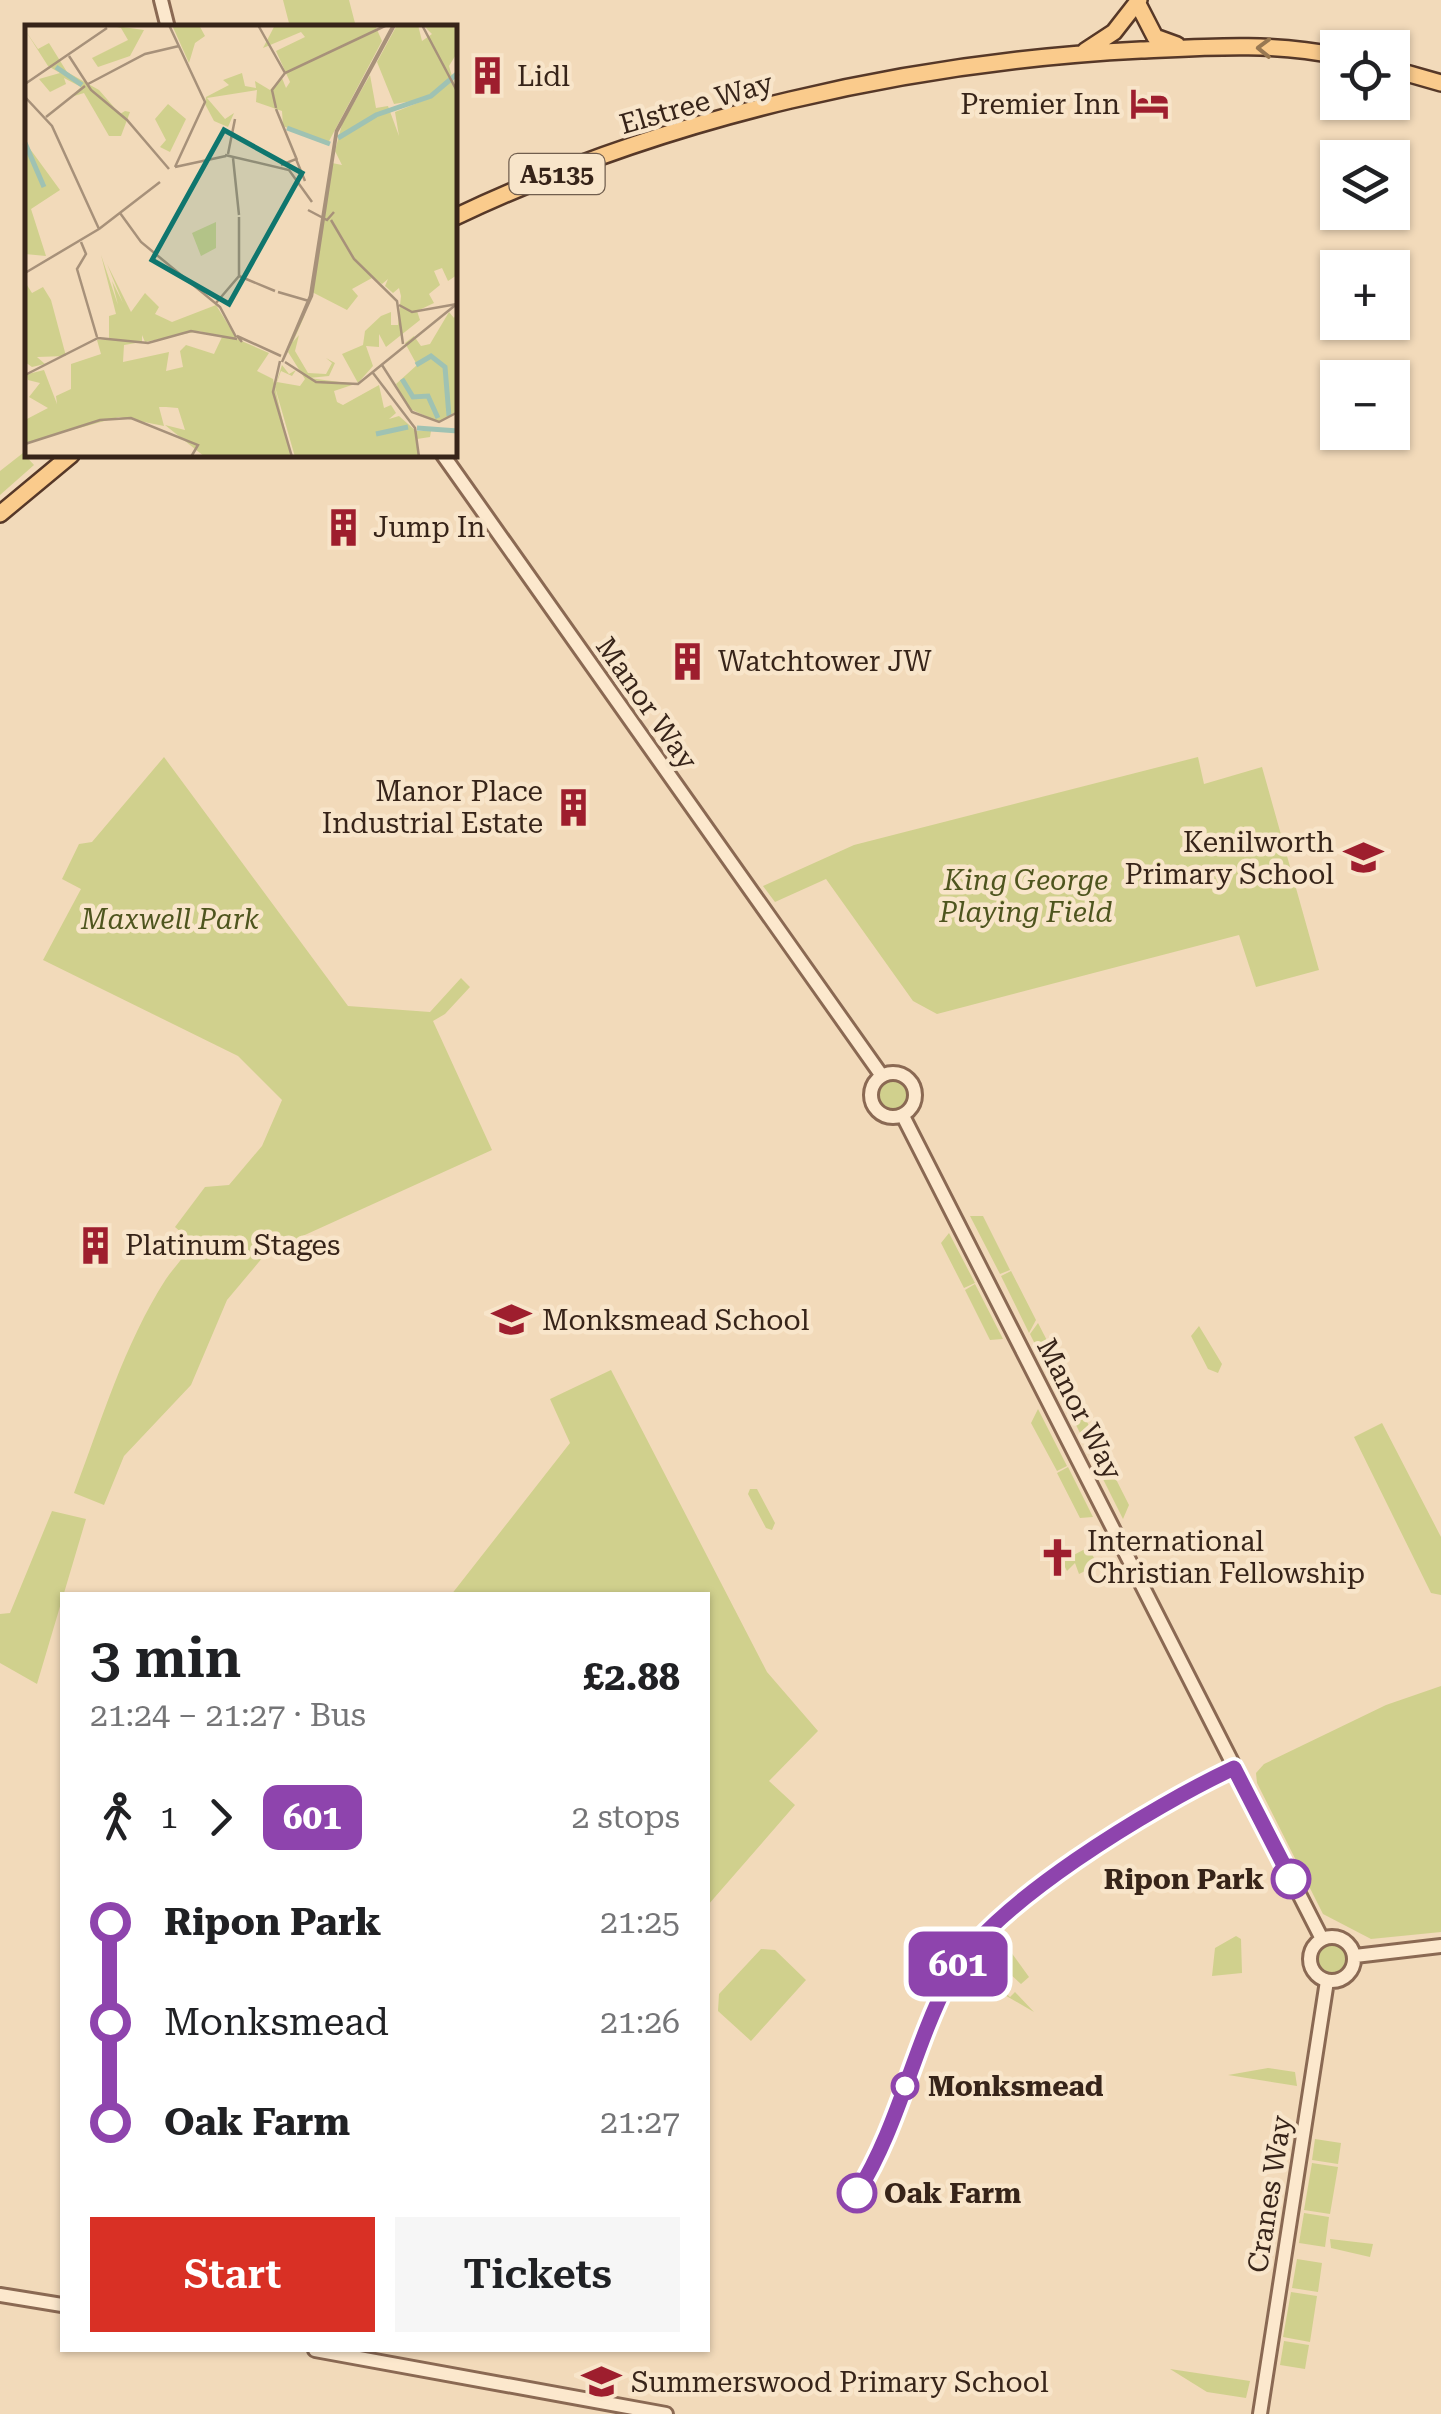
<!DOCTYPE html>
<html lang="en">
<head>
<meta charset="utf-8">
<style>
	:root { --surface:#fff; --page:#f6f6f6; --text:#202124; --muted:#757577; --accent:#d93025 }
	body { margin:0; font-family:"Roboto Serif",serif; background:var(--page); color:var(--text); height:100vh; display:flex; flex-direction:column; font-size:38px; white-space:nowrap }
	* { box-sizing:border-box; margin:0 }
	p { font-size:32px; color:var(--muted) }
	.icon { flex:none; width:55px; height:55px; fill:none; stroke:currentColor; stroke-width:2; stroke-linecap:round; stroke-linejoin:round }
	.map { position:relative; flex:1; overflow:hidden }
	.side { position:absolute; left:60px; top:1592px; width:650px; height:760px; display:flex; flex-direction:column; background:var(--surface); border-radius:0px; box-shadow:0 2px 8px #0004 }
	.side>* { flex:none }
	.badge { padding:0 20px; border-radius:15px; font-size:35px; line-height:65px }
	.buttons { position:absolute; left:1320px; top:30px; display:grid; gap:20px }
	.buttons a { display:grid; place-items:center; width:90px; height:90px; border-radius:0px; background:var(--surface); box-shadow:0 2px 8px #0004; font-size:50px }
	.map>.badge { position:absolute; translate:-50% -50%; box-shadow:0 0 0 5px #fff }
	.legs { display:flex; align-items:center; gap:15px; height:110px; padding:0 30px; font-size:32px }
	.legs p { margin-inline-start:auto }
	.summary { display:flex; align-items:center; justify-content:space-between; height:170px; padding:0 30px }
	h1 { font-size:55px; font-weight:600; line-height:75px }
	.primary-button { display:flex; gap:20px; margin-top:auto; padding:20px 30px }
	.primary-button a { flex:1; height:115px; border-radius:0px; background:var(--accent); color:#fff; font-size:40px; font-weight:600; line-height:115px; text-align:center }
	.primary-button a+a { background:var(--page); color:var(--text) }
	ul { padding:0 30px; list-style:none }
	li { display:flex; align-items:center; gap:35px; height:100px; font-size:38px }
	li i { display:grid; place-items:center; width:15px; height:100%; margin:0 12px; background:currentColor }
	li i::after { content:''; width:25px; height:25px; margin:-12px; border:8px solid; border-radius:50%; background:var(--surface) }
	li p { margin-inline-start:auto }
	li:first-child i { background:linear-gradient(#0000 50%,currentColor 0) }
	li:last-child i { background:linear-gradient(currentColor 50%,#0000 0) }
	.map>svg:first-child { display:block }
	.green { fill:#d0d08d }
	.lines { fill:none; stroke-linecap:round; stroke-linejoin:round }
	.tertiary-casing { stroke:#8a6953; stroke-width:18 }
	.primary-casing { stroke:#563828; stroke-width:20 }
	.tertiary { stroke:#fce8cd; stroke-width:12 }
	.primary { stroke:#facb8c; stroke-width:15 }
	.oneway { stroke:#987852 }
	.line-1-casing { stroke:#fff; stroke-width:22 }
	.line-1 { stroke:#8e44ad; stroke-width:15 }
	.stop-1-dot { fill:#fff; stroke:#8e44ad; stroke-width:5 }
	.labels { text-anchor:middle; stroke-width:9; stroke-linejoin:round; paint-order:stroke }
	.shield { fill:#f8e5ca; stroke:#715e4e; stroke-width:2.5 }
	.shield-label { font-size:25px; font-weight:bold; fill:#372419 }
	.poi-label { font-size:28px; fill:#372419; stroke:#f8e5ca; text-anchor:start }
	.street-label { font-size:28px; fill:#372419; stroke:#f8e5ca }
	.park-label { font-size:28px; font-style:italic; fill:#4e551e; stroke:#f8e5ca }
	.stop-label { font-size:28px; font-weight:bold; fill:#372419; stroke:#f8e5ca; text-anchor:start }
	.inset-river { fill:none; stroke:#9fc2b3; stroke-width:5 }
	.inset-road { fill:none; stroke:#a7917a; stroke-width:2.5 }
	.view { fill:#0f766e; fill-opacity:0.15; stroke:#0f766e; stroke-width:5 }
	.inset-edge { fill:none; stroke:#372419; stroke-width:5 }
</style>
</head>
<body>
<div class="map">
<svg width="1441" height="2414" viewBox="0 0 1441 2414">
	<rect width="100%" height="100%" fill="#f2daba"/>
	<path class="green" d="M283,0H349L356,27H290Z
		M23,453L34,465L0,495V471Z
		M164,757L348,1006L430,1012L461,978L470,987L445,1014L433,1021L492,1150L296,1239L277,1257L269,1250L227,1300L191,1385L124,1456L104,1505L74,1493C101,1422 124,1344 166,1279C175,1266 185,1257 192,1242L175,1227L205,1187L229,1185L262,1146L282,1100L238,1056L43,960L81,889L62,879L79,844L92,842Z
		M1198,757L1204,784L1262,767L1319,970L1256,987L1239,935L937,1014L913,1001L826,879L775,902L763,886L854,845Z
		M877 1095a16 16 0 1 1 32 0a16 16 0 1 1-32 0Z
		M970,1216H983L1010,1270L1000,1274Z
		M949,1233L975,1283L964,1288L941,1243Z
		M1011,1271L1036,1320L1029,1333L1001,1276Z
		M975,1284L1003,1339L990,1340L965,1290Z
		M1038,1323L1077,1399L1061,1397L1030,1334Z
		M1199,1326L1222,1364L1218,1373L1208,1369L1191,1336Z
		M611,1370L767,1672L818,1731L769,1781L795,1805L708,1905V1595H451L570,1443L550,1399Z
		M1063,1399L1077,1402L1129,1505L1123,1519Z
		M1038,1409L1067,1466L1057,1471L1031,1423Z
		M1382,1423L1441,1537V1595L1431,1593L1354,1437Z
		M1068,1467L1093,1517L1080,1518L1057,1473Z
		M750,1489H757L775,1523L772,1530L766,1528L748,1494Z
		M52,1511L86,1519L37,1684L0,1663V1614L10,1613Z
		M1089,1547L1097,1565L1079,1574L1075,1563L1067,1571L1062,1561Z
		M1441,1686V1932L1371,1939L1323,1914L1257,1783L1256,1773L1264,1764L1386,1705Z
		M1236,1936L1241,1939L1242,1973L1212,1976L1215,1948Z
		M1000,1937L1029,1977L1021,1984L989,1955Z
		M1314 1959a16 16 0 1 1 32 0a16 16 0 1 1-32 0Z
		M761,1949L775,1950L806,1980L751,2041L718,2011L719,1994Z
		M975,1960L990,1969L986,1975L1010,1997L1015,1992L1034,2012L965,1972Z
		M1268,2068L1295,2072L1297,2086L1228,2075Z
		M1315,2139L1341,2143L1338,2164L1312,2160Z
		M1312,2163L1338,2167L1330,2214L1304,2210Z
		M1304,2213L1329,2217L1325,2247L1299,2243Z
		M1330,2239L1373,2244L1370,2257L1331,2248Z
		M1297,2259L1322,2263L1318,2292L1292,2288Z
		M1291,2292L1317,2296L1310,2342L1283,2337Z
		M1284,2341L1309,2345L1305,2369L1280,2365Z
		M1170,2369L1250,2381L1246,2398L1207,2392Z"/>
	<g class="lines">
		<defs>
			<path id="tertiary" d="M161,0L168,28
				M443,455L882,1076
				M871 1095a22 22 0 1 1 44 0a22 22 0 1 1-44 0Z
				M903,1116L1322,1939
				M1310 1959a22 22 0 1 1 44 0a22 22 0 1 1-44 0Z
				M1355,1956L1441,1946
				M0,2295L62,2305
				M315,2350L666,2414
				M1260,2414L1327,1981"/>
			<path id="primary" d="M1138,4L1155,37L1177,45
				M1085,51L1114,32L1139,0
				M1392,69L1441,83
				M455,217C668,116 907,62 1141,50C1206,47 1273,42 1338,56
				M0,514L71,455"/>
		</defs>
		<use href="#tertiary" class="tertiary-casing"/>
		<use href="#primary" class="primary-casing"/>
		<use href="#tertiary" class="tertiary"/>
		<use href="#primary" class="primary"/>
	</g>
	<defs><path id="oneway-chevron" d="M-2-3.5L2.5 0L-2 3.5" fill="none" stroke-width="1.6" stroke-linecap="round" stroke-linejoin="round" transform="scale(2.5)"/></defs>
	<use class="oneway" href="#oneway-chevron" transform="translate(1264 48) rotate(-179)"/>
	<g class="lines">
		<defs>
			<path id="line-1" d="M857,2193C898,2128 913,2049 948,1981C987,1905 1155,1805 1234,1768L1291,1879"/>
		</defs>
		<use href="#line-1" class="line-1-casing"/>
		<use href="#line-1" class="line-1"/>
	</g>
	<defs>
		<symbol id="building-bare" viewBox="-9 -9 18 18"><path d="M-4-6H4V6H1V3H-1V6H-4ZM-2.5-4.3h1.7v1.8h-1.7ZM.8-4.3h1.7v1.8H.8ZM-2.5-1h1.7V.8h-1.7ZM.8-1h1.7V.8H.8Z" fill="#9e1e2e" stroke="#f8e5ca" stroke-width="2.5" paint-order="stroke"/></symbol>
		<symbol id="hotel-bare" viewBox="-9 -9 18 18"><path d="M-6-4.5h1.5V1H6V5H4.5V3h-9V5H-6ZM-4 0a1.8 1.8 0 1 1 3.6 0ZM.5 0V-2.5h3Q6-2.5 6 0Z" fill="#9e1e2e" stroke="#f8e5ca" stroke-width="2.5" paint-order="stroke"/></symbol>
		<symbol id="school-bare" viewBox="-9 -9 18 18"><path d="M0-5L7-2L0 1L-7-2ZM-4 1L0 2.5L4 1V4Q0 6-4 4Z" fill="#9e1e2e" stroke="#f8e5ca" stroke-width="2.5" paint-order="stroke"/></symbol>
		<symbol id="church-bare" viewBox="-9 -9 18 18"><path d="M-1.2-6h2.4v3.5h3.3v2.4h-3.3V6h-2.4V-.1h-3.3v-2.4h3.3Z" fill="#9e1e2e" stroke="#f8e5ca" stroke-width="2.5" paint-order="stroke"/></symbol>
	</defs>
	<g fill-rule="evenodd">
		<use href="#building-bare" x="460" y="48" width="55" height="55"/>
		<use href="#hotel-bare" x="1122" y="76" width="55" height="55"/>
		<use href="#building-bare" x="316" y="500" width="55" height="55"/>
		<use href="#building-bare" x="660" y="634" width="55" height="55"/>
		<use href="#building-bare" x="546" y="780" width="55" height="55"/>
		<use href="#school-bare" x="1336" y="830" width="55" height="55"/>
		<use href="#building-bare" x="68" y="1218" width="55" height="55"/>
		<use href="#school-bare" x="484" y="1292" width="55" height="55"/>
		<use href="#church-bare" x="1030" y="1530" width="55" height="55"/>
		<use href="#school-bare" x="574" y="2354" width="55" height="55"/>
	</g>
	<g class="stop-1-dot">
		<circle cx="1291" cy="1879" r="18"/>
		<circle cx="905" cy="2086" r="12"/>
		<circle cx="857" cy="2193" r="18"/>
	</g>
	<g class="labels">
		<rect class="shield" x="509.5" y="154" width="95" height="40" rx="8"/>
		<g class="shield-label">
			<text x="557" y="183">A5135</text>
		</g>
		<g class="poi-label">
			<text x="517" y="86">Lidl</text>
			<text x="1120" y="114" text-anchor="end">Premier Inn</text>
			<text x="373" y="537">Jump In</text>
			<text x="718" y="671">Watchtower JW</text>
			<text x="543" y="801" text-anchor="end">Manor Place<tspan x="543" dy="32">Industrial Estate</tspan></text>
			<text x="1334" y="852" text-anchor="end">Kenilworth<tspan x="1334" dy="32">Primary School</tspan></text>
			<text x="125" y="1255">Platinum Stages</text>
			<text x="542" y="1330">Monksmead School</text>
			<text x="1087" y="1551">International<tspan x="1087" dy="32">Christian Fellowship</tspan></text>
			<text x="631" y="2392">Summerswood Primary School</text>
		</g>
		<g class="street-label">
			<text transform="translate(696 103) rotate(-16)" y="10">Elstree Way</text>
			<text transform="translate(647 703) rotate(55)" y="10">Manor Way</text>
			<text transform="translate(1080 1409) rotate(63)" y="10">Manor Way</text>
			<text transform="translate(1269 2194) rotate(-81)" y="10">Cranes Way</text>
		</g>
		<g class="park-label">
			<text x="1026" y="890">King George<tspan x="1026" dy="32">Playing Field</tspan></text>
			<text x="170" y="929">Maxwell Park</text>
		</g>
		<g class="stop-label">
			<text x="1264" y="1889" text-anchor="end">Ripon Park</text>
			<text x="928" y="2096">Monksmead</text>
			<text x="884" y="2203">Oak Farm</text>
		</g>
	</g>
	<g transform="translate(25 25)">
		<rect width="432" height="432" fill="#f2daba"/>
		<path d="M84,0L119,5L105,31L73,42L67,33L103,15L96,3ZM147,0H174L180,11L170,18L164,38ZM250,0H350L357,16L302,120L258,101L257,86L231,77L232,65L182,73L200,94L209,88L203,102L189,96L180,79L181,72L204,60L198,55L217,48L220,61L231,63L230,56L245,65L257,53L261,63L265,57L251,26L280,12L276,7L238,23ZM372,0H393L397,16L407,9L398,0H432V28L424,41L433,71L432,250L423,256L417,243L409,246L415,260L404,269L409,278L392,286L395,295L361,322L354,309V322L341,321L348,341L333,358L317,329L338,320L340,306L356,291L366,287V300H373L376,271L374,263L368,268L360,261L363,254L357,259L343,248L347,253L327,264L333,271L322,285L287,267L279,292L268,317L274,310L270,326L283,348L301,349L307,338L301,333L310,338L304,351L284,353L330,359L309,366L312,377L318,380L354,360L359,383L366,380L371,388L364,394L374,391L391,406H406L405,412L392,414L394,432H270L250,362L257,340L264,349L271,345L267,351L256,346L252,357L275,361L280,354L263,327L286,272L307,138L317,140L310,126L317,99L345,50L351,83L363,81L374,111L370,87L405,73L369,79L352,37ZM0,5L13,24L24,18L42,47L74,65L95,89L100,86L105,87L96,111H84L59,68L46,72L56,62L39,53L41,59L25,67L14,54L35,48L23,41ZM143,79L161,94L145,127L135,122L141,115L130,94ZM0,117L35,165L6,184L21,231L0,229ZM191,197V223L176,231L167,208ZM76,230L93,280L87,256L98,278L82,239L106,287L120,268L134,282L130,289L147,297L191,280L212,314L244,328L232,346L248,354L266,432H180L140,400L160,405L153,383L141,382H134L139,401L94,392L0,418V395L23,383L4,372L15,358L3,355L0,342L3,349L19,345L32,379L31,371L46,364V339L76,329L72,315L84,314V291L91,289ZM174,306L197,312L189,329L161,320L155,326L158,342L141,346L144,327L98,337L99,320L117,317V310L120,317ZM0,257L7,268L18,262L26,275L41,331L12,332L20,339L7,342L0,337ZM424,287L429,293L432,287V386L414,397L383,383L371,359L392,340L380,318L389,311L396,321L405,319Z" fill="#d0d08d" fill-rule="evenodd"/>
		<path class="inset-river" d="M31,42L57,60M262,103L305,119M313,113L351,90L406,71L433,48M0,118L19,162M391,340L406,331L420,342L424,391M377,354L388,372L403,371L413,393M392,403L433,406M351,409L383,402"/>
		<path class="inset-road" d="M144,0L180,77L150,142M233,0L260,48M368,0L311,106L285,271L257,337L287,271L312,107L370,0M397,0L433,68M44,31L66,65L102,95L144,144M0,59L82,3M63,59L120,29L154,21M0,72L27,101L74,204M251,83L247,65L260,48L362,0M251,84L272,135M21,92L60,61M203,129L210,94M200,130L264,145L287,177M208,133L214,190M256,140L271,134L280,156M150,142L201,131M283,185L302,195L309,187M95,188L116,217L195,282L211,312M306,195L329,234L372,276L378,319M74,204L135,157M56,217L61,229L52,244L72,312M0,248L74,204M214,251L250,266M253,267L284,276M191,278L214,251V192M374,280L387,287L432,279M217,317L212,311L256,331M255,336L248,367L267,432M260,337L291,357L333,359L433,278M357,340L387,387L414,397L433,387M348,348L390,403L394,432M0,350L73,313L123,318L166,306L212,314M0,419L75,395L106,393L173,420L166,432"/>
		<path class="view" d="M199,105L277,148L204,279L127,235Z"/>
		<rect width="432" height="432" class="inset-edge"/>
	</g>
</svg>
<div class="buttons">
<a><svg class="icon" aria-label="locate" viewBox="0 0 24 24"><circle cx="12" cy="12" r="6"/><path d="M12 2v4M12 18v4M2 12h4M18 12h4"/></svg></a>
<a><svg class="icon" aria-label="layers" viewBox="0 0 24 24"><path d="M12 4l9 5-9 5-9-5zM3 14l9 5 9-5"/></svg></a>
<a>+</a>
<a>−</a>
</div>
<b class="badge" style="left:958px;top:1964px;background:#8e44ad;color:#fff">601</b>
<section class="side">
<div class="summary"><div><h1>3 min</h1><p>21:24 – 21:27 · Bus</p></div><b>£2.88</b></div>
<div class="legs"><svg class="icon" aria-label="walk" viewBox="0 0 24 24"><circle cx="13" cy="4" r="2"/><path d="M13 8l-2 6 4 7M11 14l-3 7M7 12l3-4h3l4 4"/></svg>1<svg class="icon" aria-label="forward" viewBox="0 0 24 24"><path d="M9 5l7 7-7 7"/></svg><b class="badge" style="background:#8e44ad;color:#fff">601</b><p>2 stops</p></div>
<ul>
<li><i style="color:#8e44ad"></i><b>Ripon Park</b><p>21:25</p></li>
<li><i style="color:#8e44ad"></i><span>Monksmead</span><p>21:26</p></li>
<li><i style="color:#8e44ad"></i><b>Oak Farm</b><p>21:27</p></li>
</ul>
<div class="primary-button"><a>Start</a><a>Tickets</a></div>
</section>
</div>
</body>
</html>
